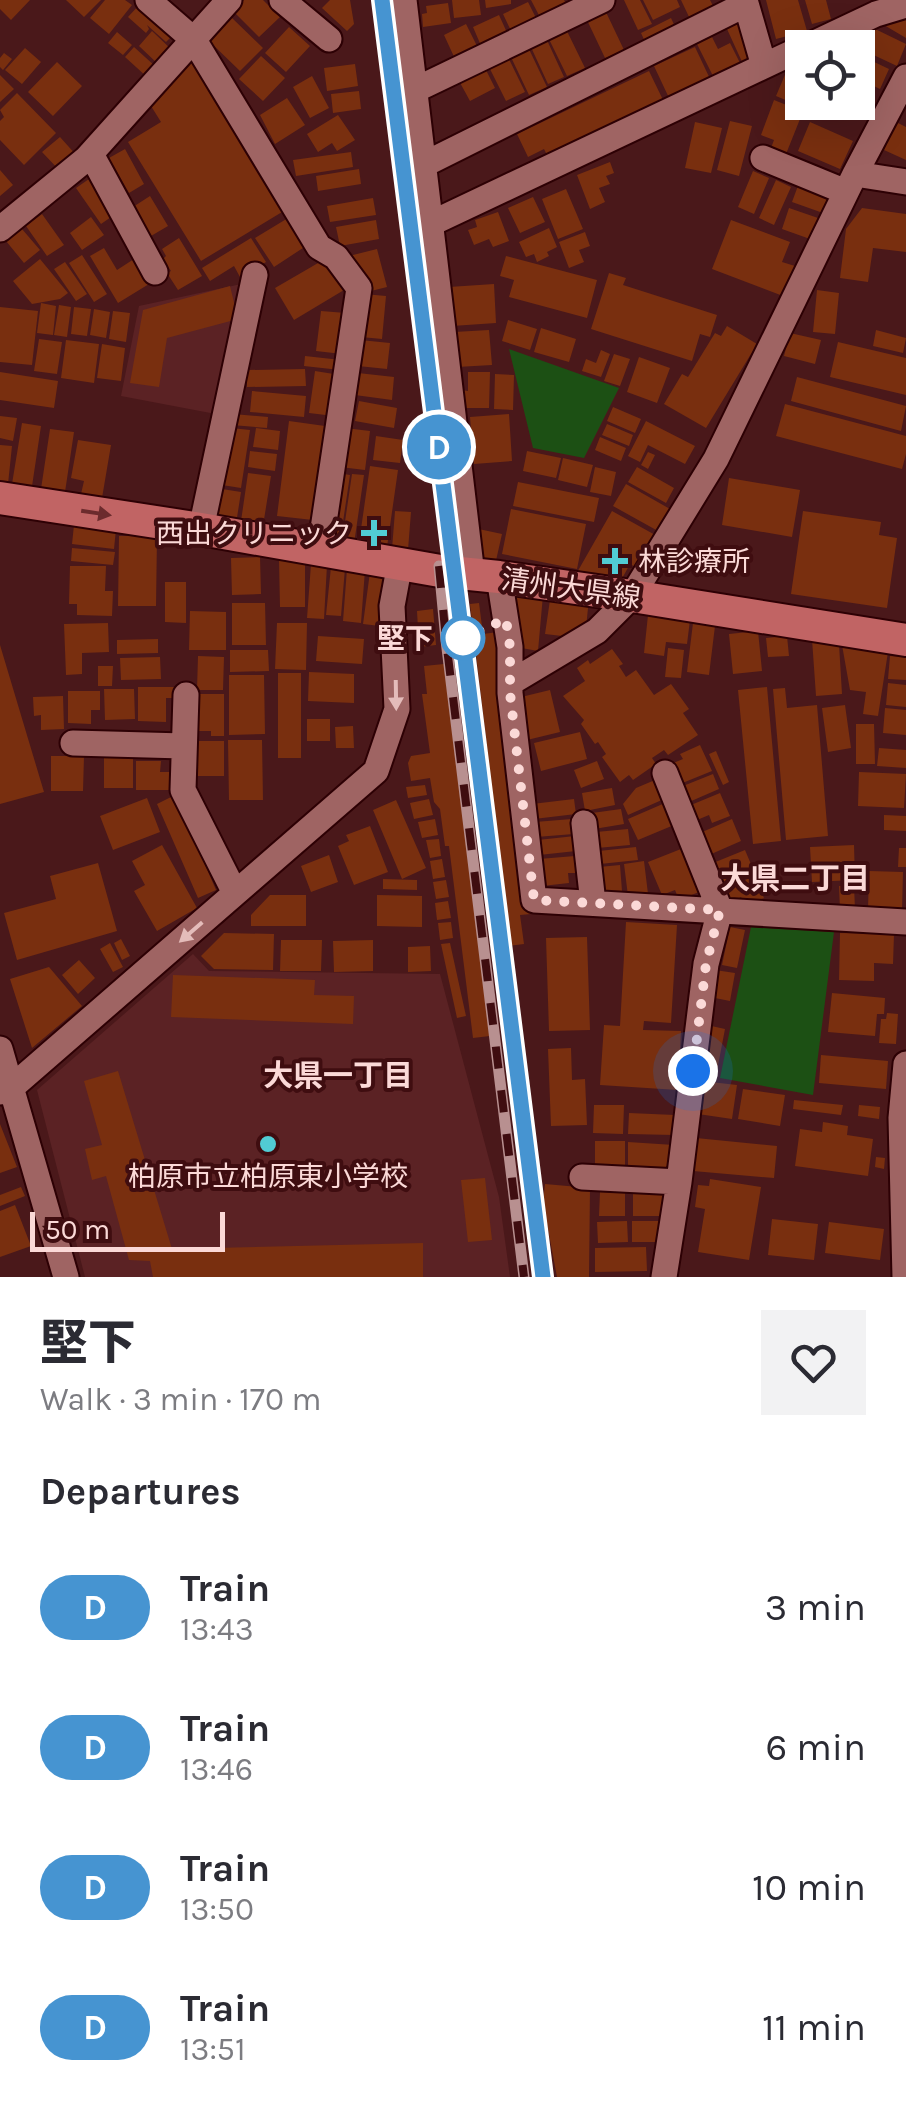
<!DOCTYPE html>
<html lang="en">
<head>
<meta charset="utf-8">
<style>
	:root { --surface:#fff; --page:#f2f2f3; --text:#2b2b33; --muted:#7c7c81 }
	body { margin:0; font-family:Karla,"Noto Sans JP",sans-serif; background:var(--page); color:var(--text); height:100vh; display:flex; flex-direction:column; font-size:38px; white-space:nowrap }
	* { box-sizing:border-box; margin:0 }
	p { font-size:32px; color:var(--muted) }
	.icon { flex:none; width:55px; height:55px; fill:none; stroke:currentColor; stroke-width:2; stroke-linecap:round; stroke-linejoin:round }
	.map { position:relative; height:1277px; overflow:hidden }
	.details { display:flex; flex-direction:column; background:var(--surface); flex:1 }
	.details>* { flex:none }
	.badge { padding:0 20px; border-radius:32px; font-size:35px; line-height:65px }
	.controls { position:absolute; left:785px; top:30px; display:grid; gap:20px }
	.controls a { display:grid; place-items:center; width:90px; height:90px; border-radius:0px; background:var(--surface); box-shadow:0 10px 40px #0002; font-size:50px }
	.scale { position:absolute; left:30px; bottom:25px; width:195px; box-sizing:border-box; padding-left:10px; border:5px solid #fbd9d7; border-top:0; font-size:28px; line-height:35px; white-space:nowrap; color:#fbd9d7; -webkit-text-stroke:8px #3f0d10; paint-order:stroke }
	.you { position:absolute; width:50px; height:50px; margin:-25px; border:8px solid #fff; border-radius:50%; background:#1a73e8; box-shadow:0 0 0 15px #1a73e833 }
	.map>.badge { position:absolute; translate:-50% -50%; box-shadow:0 0 0 5px #fff }
	h2 { padding:0 40px; font-size:38px; line-height:90px }
	.round { display:grid; place-items:center; flex:none; width:105px; height:105px; border-radius:0px; background:var(--page) }
	.head { display:flex; align-items:center; justify-content:space-between; height:170px; padding:0 40px }
	h1 { font-size:48px; font-weight:800; line-height:75px }
	ul { padding:0; list-style:none }
	li { display:flex; align-items:center; gap:30px; height:140px; padding:0 40px }
	li div { flex:1 }
	li b { display:block; font-size:38px }
	li em { font-style:normal }
	li .badge { min-width:110px; font-weight:700; text-align:center }
	.map>svg:first-child { display:block }
	.built { fill:#5b2224 }
	.green { fill:#1c5014 }
	.building { fill:#792f0f }
	.lines { fill:none; stroke-linecap:round; stroke-linejoin:round }
	.minor-casing { stroke:#2d0004; stroke-width:29 }
	.major-casing { stroke:#2d0004; stroke-width:36 }
	.minor { stroke:#9f6463; stroke-width:25 }
	.major { stroke:#c16464; stroke-width:32 }
	.rail-casing { stroke:#b89090; stroke-width:11 }
	.rail { stroke:#3f0d10; stroke-width:8; stroke-dasharray:22; stroke-linecap:butt }
	.oneway { fill:#6c2b2d }
	.oneway2 { fill:#e4bcba }
	.line-casing { stroke:#fff; stroke-width:22 }
	.line { stroke:#4694d1; stroke-width:15 }
	.walk { stroke:#fbd9d7; stroke-width:10; stroke-dasharray:0 18 }
	.poi-dot { fill:#51ccd4; stroke:#3f0d10; stroke-width:4 }
	.stop-dot { fill:#fff; stroke:#4694d1; stroke-width:5 }
	.labels { text-anchor:middle; stroke-width:8; stroke-linejoin:round; paint-order:stroke }
	.poi-label { font-size:28px; fill:#fbd9d7; stroke:#3f0d10; text-anchor:end }
	.street-label { font-size:28px; fill:#fbd9d7; stroke:#3f0d10 }
	.stop-label { font-size:28px; font-weight:bold; fill:#fbd9d7; stroke:#3f0d10; text-anchor:end }
	.neighbourhood-label { font-size:30px; font-weight:bold; fill:#fbd9d7; stroke:#3f0d10 }
</style>
</head>
<body>
<div class="map">
<svg width="906" height="1277" viewBox="0 0 906 1277">
	<rect width="100%" height="100%" fill="#4a181a"/>
	<path class="built" d="M246,283L221,415L121,396L139,306Z
		M193,954L209,971L440,974L499,1197L510,1277H85L37,1090Z"/>
	<path class="green" d="M509,349L619,388L584,458L533,448Z
		M751,927L834,932L813,1095L720,1078Z"/>
	<path class="building" d="M0,0H30L11,20L0,9Z
		M66,0H101L84,17Z
		M105,0H125L132,5L109,34L90,18Z
		M244,0H263L280,17L259,37L233,11Z
		M330,0H350L354,24L347,31L322,8Z
		M452,0H479L481,15L454,18Z
		M485,0H511V4L486,8Z
		M531,0H564L568,7L542,21Z
		M624,0H640L652,24L638,30Z
		M643,0H677L680,7L653,20Z
		M681,0H710L714,8L690,19Z
		M766,0H798L807,31L776,39Z
		M805,0H826L831,19L812,24Z
		M528,2L538,22L513,35L503,14Z
		M448,3L451,23L423,27L422,14L427,13L426,6Z
		M140,4L174,34L166,42L147,25L149,29L146,33L128,17Z
		M605,10L624,50L605,58L586,18Z
		M906,12V38L884,25L887,20Z
		M499,15L509,37L482,48L473,27Z
		M231,17L263,48L240,71L208,40Z
		M671,18L677,31L647,46L641,33Z
		M739,23L756,58L743,64L727,29Z
		M466,24L479,50L456,61L444,35Z
		M289,27L310,46L286,72L265,53Z
		M565,27L585,68L567,76L547,35Z
		M871,27L906,44L897,66L848,43Z
		M152,31L173,51L159,65L139,46Z
		M117,32L132,45L123,55L108,43Z
		M712,37L718,49L730,43L741,65L714,78L697,44Z
		M546,38L564,77L548,84L530,45Z
		M134,47L156,67L147,77L125,57Z
		M528,47L547,87L529,95L510,55Z
		M695,47L711,81L670,100L654,66Z
		M25,48L41,62L22,84L5,70Z
		M4,53L12,59L3,70L0,67V58Z
		M261,56L285,78L263,101L239,79Z
		M508,57L525,92L506,101L489,67Z
		M195,58L287,209L201,261L128,142L161,122L151,106Z
		M870,60L889,69L880,89L861,80Z
		M57,62L82,86L53,116L28,92Z
		M355,64L358,86L327,91L324,68Z
		M802,64V95L800,94L795,104L776,96L787,70Z
		M484,66L495,88L470,101L458,79Z
		M649,71L664,102L548,157L544,149L528,157L517,134Z
		M0,75L14,89L0,102Z
		M312,76L329,108L310,118L293,87Z
		M359,91L361,109L333,113L331,94Z
		M17,93L56,133L24,165L0,140V121L4,117L0,110Z
		M287,98L305,125L275,144L260,115Z
		M774,100L789,106L786,114L800,119L786,154L771,148L774,140L761,135Z
		M338,115L355,140L337,151L332,143L318,152L307,134Z
		M730,121L752,126L739,176L717,170Z
		M695,122L722,128L711,173L685,168Z
		M810,122L853,141L840,169L798,151Z
		M896,122L906,127V160L884,150Z
		M60,137L77,156L60,171L42,152Z
		M125,149L144,184L129,193L109,158Z
		M351,152L353,167L296,176L293,160Z
		M610,162L614,173L606,176L610,184L599,188L605,202L590,209L577,175Z
		M359,169L361,184L318,191L316,176Z
		M0,170L13,185L0,196Z
		M753,171L769,178L754,214L738,207Z
		M89,179L114,215L101,224L76,188Z
		M776,180L791,187L774,225L759,218Z
		M799,183L830,194L823,213L792,202Z
		M566,189L583,229L558,239L542,199Z
		M150,196L168,226L151,236L133,207Z
		M533,197L545,222L520,233L508,208Z
		M373,198L376,215L330,222L327,206Z
		M789,208L818,218L810,239L782,229Z
		M862,208L906,214V252L873,248L868,282L840,278L846,229Z
		M498,212L509,241L493,247L489,239L474,245L468,230L477,227L475,220Z
		M42,214L64,245L47,256L26,226Z
		M91,217L104,235L82,250L70,233Z
		M288,218L306,246L274,267L255,238Z
		M376,220L379,239L340,246L336,227Z
		M731,220L790,242L782,262L795,266L783,296L712,269Z
		M549,228L557,247L547,252L549,256L537,262L534,254L526,257L519,242Z
		M22,229L40,250L24,263L6,241Z
		M585,232L590,246L579,250L584,262L569,268L559,242Z
		M179,238L202,276L178,290L167,273L171,271L163,259L166,256L162,249Z
		M251,238L266,262L240,277L234,266L210,281L202,268Z
		M104,248L117,270L134,259L149,284L118,303L90,256Z
		M377,249L387,287L371,291L345,257Z
		M82,255L107,294L94,302L69,263Z
		M506,256L597,280L587,318L509,297L514,280L500,276Z
		M40,259L68,293L60,299L32,304L13,281Z
		M325,259L344,290L294,320L275,288Z
		M65,262L87,294L76,301L54,269Z
		M609,273L626,278L623,285L717,315L710,337L700,334L692,361L591,329Z
		M494,284L496,323L452,326L449,287Z
		M230,286L238,319L167,338L159,387L130,383L143,310Z
		M817,290L839,293L835,334L813,332Z
		M364,294L386,296L382,339L361,337Z
		M41,303L56,306L53,335L37,333Z
		M59,305L71,307L67,337L54,335Z
		M0,307L38,311L32,365L0,362Z
		M74,307L91,309L87,336L71,334Z
		M94,309L110,312L106,338L90,335Z
		M113,311L130,313L126,342L109,339Z
		M321,311L346,313L342,354L316,351Z
		M508,320L537,329L530,350L502,341Z
		M727,326L757,344L706,428L664,404L682,374L688,377L715,333L721,336Z
		M541,328L576,339L569,362L534,352Z
		M489,330L492,365L457,367L454,332Z
		M876,330L906,338L903,353L873,346Z
		M790,333L821,340L815,364L784,356Z
		M39,339L62,342L57,374L34,371Z
		M66,340L99,344L94,383L61,378Z
		M360,340L390,343L387,369L358,366Z
		M838,342L906,358V395L830,377Z
		M102,344L125,348L121,381L97,378Z
		M601,350L610,354L601,377L582,371L586,359L596,363Z
		M614,354L630,359L620,386L604,381Z
		M305,356L341,360L340,370L304,366Z
		M639,357L670,368L657,403L627,392Z
		M305,369L306,386L247,387V370Z
		M315,371L340,375L334,416L309,413Z
		M0,372L58,381L54,408L0,400Z
		M468,372H490L489,408H461L462,390L468,391Z
		M358,373L394,377L392,400L355,395Z
		M495,374L514,375L513,410L494,409Z
		M797,377L906,406L901,431L791,401Z
		M252,391L306,396L304,417L250,412Z
		M359,401L397,408L394,428L355,421Z
		M785,404L906,436V454L902,469L776,436Z
		M613,407L641,419L635,433L607,421Z
		M233,414L268,417L267,428L232,425Z
		M509,414L512,461L474,464L470,417Z
		M0,416L17,418L13,441L0,438Z
		M289,421L325,426L313,520L277,516Z
		M646,421L695,446L685,464L648,445L640,462L628,456Z
		M22,423L41,426L31,493L11,490Z
		M607,424L633,435L629,446L602,435Z
		M231,428L250,430L241,488L222,485Z
		M256,428L280,431L278,450L253,447Z
		M345,428L370,431L365,470L340,467Z
		M50,429L74,432L65,492L41,489Z
		M376,436L403,440L400,463L373,460Z
		M600,437L626,448L621,461L595,450Z
		M78,440L111,445L102,498L81,494L84,481L71,478Z
		M0,445L12,446L8,484L0,483Z
		M250,451L277,454L275,471L248,467Z
		M527,451L561,458L556,478L523,471Z
		M648,452L655,455L648,469L641,465Z
		M563,458L593,465L587,487L558,480Z
		M370,466L398,470L387,547L359,543Z
		M595,467L616,472L611,496L590,492Z
		M637,467L674,488L666,503L628,482Z
		M248,473L271,476L262,532L240,528Z
		M338,473L350,475L340,542L328,540Z
		M352,474L364,475L354,544L342,542Z
		M729,478L800,490L792,537L722,525Z
		M518,482L599,498L594,522L513,506Z
		M626,484L670,509L658,531L613,506Z
		M222,489L241,492L236,524L217,521Z
		M511,509L586,524L577,569L502,554Z
		M395,511L411,512L408,550L392,549Z
		M612,511L657,536L639,569L630,564L619,584L575,576Z
		M803,511L881,522L879,535L897,538L887,608L791,594Z
		M74,525L116,529L114,549L72,544Z
		M474,528L502,534L495,565L480,562Z
		M119,536H157L156,606H118Z
		M72,548L115,552L113,565L71,561Z
		M260,557L261,594L232,595L231,558Z
		M279,559H305V607H280Z
		M311,564L327,565L324,619L307,618Z
		M70,566H106L105,591H113L112,616L77,615V604H69Z
		M331,567L345,568L341,616L326,615Z
		M347,569L365,570L361,623L343,621Z
		M370,572L386,574L380,626L363,624Z
		M165,582H186V623L165,622Z
		M514,590L543,595L538,651L516,647L520,620L510,619Z
		M551,593L589,598L586,628L579,638L545,634Z
		M232,603H265L266,645H232Z
		M479,603L483,634L498,632L531,914L520,915L524,944L507,946L483,755H488L470,604Z
		M433,609L436,645L419,647L417,611Z
		M190,611L226,612V650H189Z
		M648,615L690,620L687,644L666,642L664,656L644,653Z
		M108,623L109,652L82,653V674L66,675L64,624Z
		M277,623H307L306,670L275,669Z
		M693,623L715,626L709,675L687,672Z
		M758,631L762,671L733,674L729,634Z
		M318,636L364,639L362,664L316,661Z
		M787,636L789,656L768,657L766,638Z
		M158,639V653L117,654V640Z
		M812,639L839,644L842,694L816,696Z
		M0,645L44,792L0,804Z
		M842,645L888,652L878,716L863,714L866,692L850,690Z
		M668,648L684,650L681,678L665,677Z
		M612,649L623,664L619,666L626,677L636,670L654,695L671,684L689,709L683,713L698,735L668,755L664,750L652,758L656,764L633,780L629,775L620,782L602,757L606,754L598,742L595,744L581,724L584,720L563,696L585,681L577,668L588,660L590,664Z
		M230,650H268L269,671L230,672Z
		M198,656L224,657L223,690H197Z
		M890,656L906,657V680L888,679Z
		M160,657L161,679L121,680L120,658Z
		M444,664L490,1036L473,1038L449,846H445L440,809L434,802L430,778L411,781L408,763L411,756L430,753L422,694H427L424,666Z
		M98,666H113L112,686H98Z
		M309,672L354,674V703L308,701Z
		M278,673H301V758H278Z
		M229,675H264L265,734L229,735Z
		M888,683L906,685V707L886,705Z
		M138,687H174L173,698H166V722L138,721Z
		M767,687L781,841L753,844L738,690Z
		M785,688L787,708L817,705L828,836L786,840L773,689Z
		M104,689H134L135,719L105,720Z
		M550,690L560,732L527,740L517,698Z
		M68,691H100V710H91V724L68,723Z
		M195,694H224V736H211V731H195Z
		M63,696L64,729L41,730V715L34,716L33,697Z
		M845,705L851,748L828,752L822,708Z
		M885,708L906,710V735L883,733Z
		M307,719H330V741H307Z
		M856,724H874L875,764H856Z
		M353,726L354,748H336L335,727Z
		M580,732L587,759L541,771L534,743Z
		M228,740H262L263,800H229Z
		M196,741H224V776H195Z
		M700,745L712,771L680,784L671,764L683,759L680,754Z
		M879,748L906,750V768L877,766Z
		M716,751L729,782L723,785L709,754Z
		M51,756H84L83,791H51Z
		M104,758H133V788H104Z
		M136,761H161L160,772H170V790H136Z
		M597,761L604,779L581,788L574,770Z
		M859,772L906,774L904,808L858,806Z
		M713,774L719,789L689,802L683,786Z
		M655,780L664,799L628,815L623,804L636,788Z
		M425,785L427,795L408,798L406,787Z
		M612,788L615,805L585,811L582,793Z
		M720,793L730,816L712,823L709,815L697,820L691,805Z
		M175,795L216,890L198,898L157,804Z
		M147,798L160,832L113,850L100,816Z
		M429,799L433,815L414,819L410,803Z
		M574,799L576,814L534,819L532,804Z
		M396,800L426,868L402,879L373,810Z
		M665,803L674,825L638,840L628,819Z
		M621,809L624,824L594,829L592,813Z
		M884,815L906,816V831L884,830Z
		M435,819L438,835L422,838L418,822Z
		M572,819L574,834L536,837L535,822Z
		M732,819L741,841L709,855L700,833Z
		M370,826L388,872L354,885L338,846L349,841L346,835Z
		M628,829L630,845L597,848L596,832Z
		M575,836L576,851L539,855L538,840Z
		M439,839L441,856L430,858L426,840Z
		M162,845L197,908L157,931L134,891L145,885L132,861Z
		M854,845L855,880L812,882L810,847Z
		M636,847L638,860L600,864L599,851Z
		M899,848H906V867H898Z
		M681,849L699,892L679,900L675,890L662,895L648,862Z
		M745,850L753,869L721,883L713,863Z
		M329,855L338,882L311,892L301,866Z
		M575,856L577,873H568L569,883L542,886L539,859Z
		M442,859L445,877L433,879L430,861Z
		M644,861L648,894L628,896L624,864Z
		M98,863L117,931L17,960L4,913L56,899L50,876Z
		M620,865L622,891L602,893L599,867Z
		M869,871L903,872L902,911L868,910Z
		M754,876L764,898L746,906L741,897L732,902L726,889Z
		M383,879L417,880V890L383,889Z
		M446,880L449,897L436,899L433,882Z
		M854,885L855,910H840L839,886Z
		M270,895H306V926H251V915Z
		M377,895L422,896V927L377,926Z
		M448,901L451,918L437,920L435,903Z
		M451,922L453,938L440,940L438,923Z
		M626,922L677,925L671,1023L644,1021L643,1030L681,1031L678,1090L600,1085L604,1025L620,1026Z
		M730,927L745,930L737,968L722,965Z
		M224,933L274,934L273,970L214,969L201,956Z
		M840,933L894,934L893,964L874,963V981L839,980Z
		M587,937L590,1030L549,1031L546,938Z
		M121,939L130,956L122,960L114,943Z
		M281,940H322L321,971H280Z
		M373,940V971L334,972L333,941Z
		M110,943L123,967L113,972L100,949Z
		M450,943L466,1016L457,1018L441,944Z
		M430,946L431,971L408,972V947Z
		M79,960L95,978L78,994L62,975Z
		M49,967L82,1006L32,1048L10,979Z
		M715,970L735,973L730,1001L710,997Z
		M173,975L315,980L314,995L354,996L353,1024L171,1017Z
		M832,993L885,998L884,1014H877L875,1036L828,1032Z
		M887,1013L898,1014L896,1044L879,1043L881,1019H886Z
		M707,1025L725,1029L716,1076L698,1073Z
		M571,1048L572,1080L585,1079L587,1125L551,1126L548,1049Z
		M821,1055L888,1061L886,1089L819,1083Z
		M118,1071L172,1249L423,1243V1277H153L150,1261L129,1260L106,1176L92,1180L85,1149L102,1145L84,1081Z
		M702,1081L737,1085L732,1119L698,1114Z
		M743,1089L785,1095L780,1126L738,1119Z
		M794,1100L843,1105L841,1115L793,1109Z
		M594,1105H624L623,1134L593,1133Z
		M859,1105L880,1107L879,1119L858,1116Z
		M629,1113L675,1115L674,1135L628,1134Z
		M823,1122L848,1126L847,1135L873,1139L868,1176L795,1166L800,1129L822,1132Z
		M0,1124L17,1167L0,1173Z
		M696,1138L777,1146L774,1178L693,1171Z
		M595,1141H625V1166H595Z
		M628,1142L674,1145L673,1170L628,1168Z
		M876,1157L885,1158L884,1169L875,1167Z
		M485,1178L492,1240L468,1242L461,1180Z
		M710,1179L761,1187L749,1260L698,1252L705,1209L695,1207L698,1185L709,1186Z
		M545,1184L590,1188L589,1277H557L543,1202Z
		M21,1187L25,1196L0,1206V1195Z
		M633,1191H664V1216H633Z
		M600,1192L625,1193V1216H599Z
		M15,1205L31,1246L0,1257V1211Z
		M772,1219L818,1224L814,1260L768,1255Z
		M627,1221L628,1242L598,1243L597,1222Z
		M632,1221H660V1242H632Z
		M829,1222L884,1229L880,1260L825,1253Z
		M646,1247L647,1271L595,1272V1248Z"/>
	<g class="lines">
		<defs>
			<path id="minor" d="M148,0L194,40L319,247L336,257L359,288L320,549
				M282,0L329,39
				M404,0L472,575
				M745,0L764,66
				M804,48L876,14L906,5
				M415,90L602,0
				M91,154L155,272
				M763,158L846,192
				M423,165L746,4
				M855,174L906,182
				M430,224L802,48
				M0,229L86,159L229,0
				M201,529L255,275
				M499,577L510,647V693L534,900L906,922
				M510,683L597,631L632,596L716,459L855,174L906,77
				M186,695L183,790L235,893
				M73,743L184,746
				M584,823L593,903
				M0,1049L66,1277
				M0,1092L11,1088L376,771L397,709L392,606L400,563
				M582,1177L679,1182
				M664,1277L679,1182L706,964L720,910L665,773
				M905,1277L901,1118L906,1064"/>
			<path id="major" d="M0,498L201,529L440,571L499,577L632,596L906,640"/>
		</defs>
		<use href="#minor" class="minor-casing"/>
		<use href="#major" class="major-casing"/>
		<use href="#minor" class="minor"/>
		<use href="#major" class="major"/>
		<defs>
			<path id="rail" d="M382,0L543,1277
				M439,566L446,640L524,1277"/>
		</defs>
		<use href="#rail" class="rail-casing"/>
		<use href="#rail" class="rail"/>
	</g>
	<defs><path id="oneway-solid" d="M-6-.8H1V-3.2L6.5 0L1 3.2V.8H-6Z" transform="scale(2.5)"/></defs>
	<use class="oneway" href="#oneway-solid" transform="translate(96 513) rotate(9)"/>
	<g class="oneway2">
		<use href="#oneway-solid" transform="translate(396 695) rotate(89)"/>
		<use href="#oneway-solid" transform="translate(191 932) rotate(139)"/>
	</g>
	<g class="lines">
		<defs>
			<path id="line" d="M382,0L543,1277"/>
		</defs>
		<use href="#line" class="line-casing"/>
		<use href="#line" class="line"/>
		<path class="walk" d="M463,638L506,619L510,647V693L534,900L720,910L706,964L693,1071"/>
	</g>
	<g class="poi-dot">
		<path d="M369 518h10v10h10v10h-10v10h-10v-10h-10v-10h10z"/>
		<path d="M610 546h10v10h10v10h-10v10h-10v-10h-10v-10h10z"/>
		<circle cx="268" cy="1144" r="10"/>
	</g>
	<circle class="stop-dot" cx="463" cy="638" r="20"/>
	<g class="labels">
		<g class="poi-label">
			<text x="352" y="543">西出クリニック</text>
			<text x="638" y="571" text-anchor="start">林診療所</text>
			<text x="268" y="1186" text-anchor="middle">柏原市立柏原東小学校</text>
		</g>
		<g class="street-label">
			<text transform="translate(571 588) rotate(8)" y="10">清州大県線</text>
		</g>
		<g class="stop-label">
			<text x="433" y="648">堅下</text>
		</g>
		<g class="neighbourhood-label">
			<text x="795" y="889">大県二丁目</text>
			<text x="338" y="1086">大県一丁目</text>
		</g>
	</g>
</svg>
<div class="controls">
<a><svg class="icon" aria-label="locate" viewBox="0 0 24 24"><circle cx="12" cy="12" r="6"/><path d="M12 2v4M12 18v4M2 12h4M18 12h4"/></svg></a>
</div>
<div class="scale">50 m</div>
<div class="you" style="left:693px;top:1071px"></div>
<b class="badge" style="left:439px;top:447px;background:#4694d1;color:#fff">D</b>
</div>
<section class="details">
<div class="head"><div><h1>堅下</h1><p>Walk · 3 min · 170 m</p></div><a class="round"><svg class="icon" aria-label="heart" viewBox="0 0 24 24"><path d="M12 20l-8-8c-3-5 5-10 8-4 3-6 11-1 8 4z"/></svg></a></div>
<h2>Departures</h2>
<ul>
<li><span class="badge" style="background:#4694d1;color:#fff">D</span><div><b>Train</b><p>13:43</p></div><em>3 min</em></li>
<li><span class="badge" style="background:#4694d1;color:#fff">D</span><div><b>Train</b><p>13:46</p></div><em>6 min</em></li>
<li><span class="badge" style="background:#4694d1;color:#fff">D</span><div><b>Train</b><p>13:50</p></div><em>10 min</em></li>
<li><span class="badge" style="background:#4694d1;color:#fff">D</span><div><b>Train</b><p>13:51</p></div><em>11 min</em></li>
</ul>
</section>
</body>
</html>
